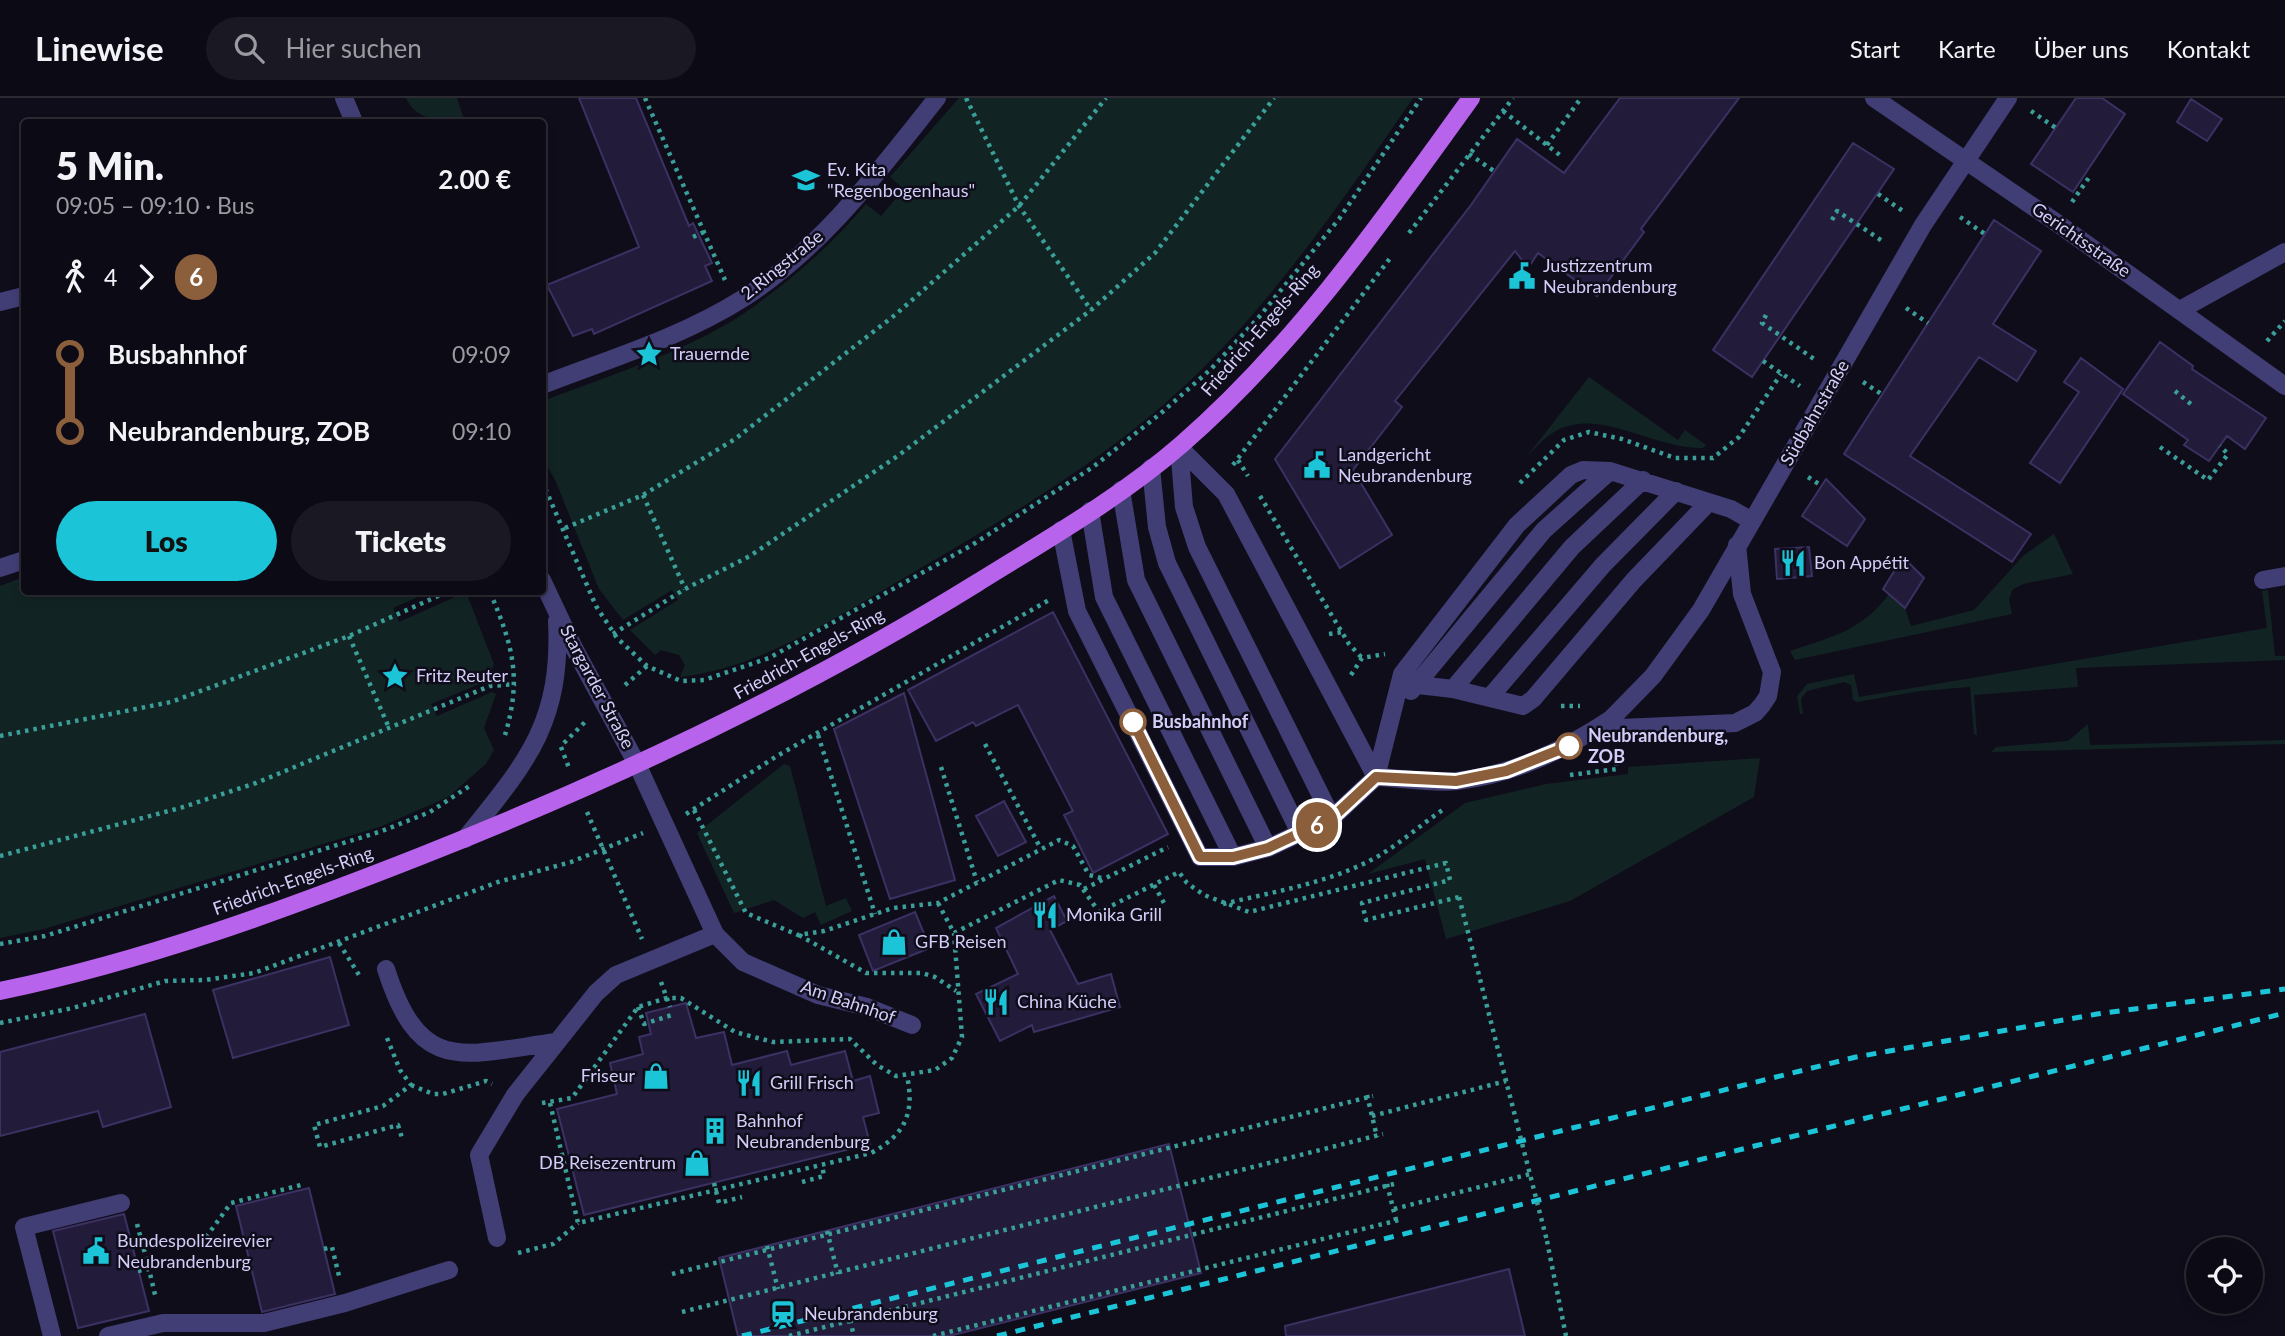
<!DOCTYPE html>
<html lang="de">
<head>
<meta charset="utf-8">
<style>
	:root { --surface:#0c0a14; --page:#1a1822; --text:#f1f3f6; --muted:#9a9aa0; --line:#2c2b34; --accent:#1cc4d7 }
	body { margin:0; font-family:Lato,sans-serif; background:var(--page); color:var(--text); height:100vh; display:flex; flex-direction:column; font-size:26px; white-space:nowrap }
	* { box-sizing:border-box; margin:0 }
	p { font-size:23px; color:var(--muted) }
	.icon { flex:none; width:38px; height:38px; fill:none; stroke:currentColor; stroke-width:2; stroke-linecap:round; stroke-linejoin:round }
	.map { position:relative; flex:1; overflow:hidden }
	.panel { position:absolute; left:21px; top:21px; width:525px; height:476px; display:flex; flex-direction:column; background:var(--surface); border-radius:7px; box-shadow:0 4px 10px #0003,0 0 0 2px var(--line) }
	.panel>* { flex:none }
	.badge { padding:0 14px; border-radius:23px; font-size:24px; line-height:46px }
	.buttons { position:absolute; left:2186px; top:1139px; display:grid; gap:14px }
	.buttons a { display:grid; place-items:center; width:77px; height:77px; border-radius:50%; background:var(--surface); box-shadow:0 4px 10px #0003,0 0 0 2px var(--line); font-size:35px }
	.map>.badge { position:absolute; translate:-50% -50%; box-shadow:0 0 0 4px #fff }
	.legs { display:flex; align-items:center; gap:10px; height:77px; padding:0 35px; font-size:23px }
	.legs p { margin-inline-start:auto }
	.summary { display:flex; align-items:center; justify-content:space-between; height:119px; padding:0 35px }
	h1 { font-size:38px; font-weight:800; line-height:52px }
	.primary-button { display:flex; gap:14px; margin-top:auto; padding:14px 35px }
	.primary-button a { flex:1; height:80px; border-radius:42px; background:var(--accent); color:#111; font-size:28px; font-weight:800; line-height:80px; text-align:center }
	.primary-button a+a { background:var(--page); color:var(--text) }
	ul { padding:0 35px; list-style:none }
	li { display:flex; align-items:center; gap:24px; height:77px; font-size:26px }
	li i { display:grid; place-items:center; width:10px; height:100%; margin:0 9px; background:currentColor }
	li i::after { content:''; width:18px; height:18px; margin:-9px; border:5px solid; border-radius:50%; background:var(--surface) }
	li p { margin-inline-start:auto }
	li:first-child i { background:linear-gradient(#0000 50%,currentColor 0) }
	li:last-child i { background:linear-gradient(currentColor 50%,#0000 0) }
	header { display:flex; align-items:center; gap:42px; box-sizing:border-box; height:98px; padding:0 35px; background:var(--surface); border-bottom:2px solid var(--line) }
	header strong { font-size:33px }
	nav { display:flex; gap:38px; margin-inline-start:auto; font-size:24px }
	.search { width:490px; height:63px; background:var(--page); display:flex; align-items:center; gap:18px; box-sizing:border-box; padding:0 24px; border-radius:38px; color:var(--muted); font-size:26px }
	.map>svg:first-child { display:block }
	.green { fill:#112423 }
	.building { fill:#221c3a; stroke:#3b3163; stroke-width:2 }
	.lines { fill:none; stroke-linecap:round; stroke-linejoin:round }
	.path { stroke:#3b9f99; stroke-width:4.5; stroke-dasharray:3.5 5; stroke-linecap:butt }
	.lane { stroke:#403e74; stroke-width:18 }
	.street { stroke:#403e74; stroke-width:18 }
	.primary { stroke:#b863eb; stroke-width:18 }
	.rail { stroke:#1cc4d7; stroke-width:5; stroke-dasharray:10 9; stroke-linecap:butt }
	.path-bridge { stroke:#3b9f99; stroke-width:4.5; stroke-dasharray:3.5 5; stroke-linecap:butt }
	.line-1-casing { stroke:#fff; stroke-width:16 }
	.line-1 { stroke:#8b5e3c; stroke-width:10 }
	.stop-1-dot { fill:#fff; stroke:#8b5e3c; stroke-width:3.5 }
	.labels { text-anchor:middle; stroke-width:5; stroke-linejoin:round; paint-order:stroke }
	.poi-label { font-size:18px; fill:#d3cef9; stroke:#100d1b; text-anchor:start }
	.street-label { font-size:18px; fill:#d3cef9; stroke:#100d1b }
	.stop-label { font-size:18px; font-weight:bold; fill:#d3cef9; stroke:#100d1b; text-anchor:start }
</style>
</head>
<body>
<header>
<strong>Linewise</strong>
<div class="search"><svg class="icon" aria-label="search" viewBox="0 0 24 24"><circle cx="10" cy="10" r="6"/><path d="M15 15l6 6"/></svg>Hier suchen</div>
<nav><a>Start</a><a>Karte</a><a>Über uns</a><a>Kontakt</a></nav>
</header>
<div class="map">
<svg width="2285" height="1238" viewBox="0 0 2285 1238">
	<rect width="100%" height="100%" fill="#100d1b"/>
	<path class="green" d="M406,0H457L465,24C445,25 416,23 406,0Z
		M959,0H1413C1350,92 1287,184 1209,264C1120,355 1006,420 897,484C830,523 759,570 680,579L685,567L679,557L661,552L655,557L630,532L678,502L672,492L623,522L599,491L556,384L543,360V303C607,278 686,254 743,216C787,186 832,147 866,106L881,118L904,91L890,79Z
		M1589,279L1678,342L1685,332L1706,347L1703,350C1652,351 1600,309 1556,333C1545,338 1536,350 1527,358Z
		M2054,436L2073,476L2023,486L2012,492L2009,502L2012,516L1795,562L1790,553C1831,539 1862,533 1889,496L1905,510L1911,528L1974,512L2024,457Z
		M24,479V494H429L393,510L399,524L466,494L494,566L487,583L431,606L437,618L492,594L496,596L484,630L494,652L486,666L448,699L382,728L44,831L0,840V488Z
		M2268,492L2275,558H2285V562L2076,570L2078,589L1974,597L1977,638L1974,636L1970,589L1920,593L1857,604L1853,602L1851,587L1844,584L1807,593L1801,601L1803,616H1800L1797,598L1807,586L1854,576L1859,599L2267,530L2262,493Z
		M2088,626L2090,647L2285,642V646L1991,654L1996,649L2068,643Z
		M1760,660L1754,699L1570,803L1446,841L1425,761L1368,776L1465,705L1546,686L1628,676V669Z
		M784,666L790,668L826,808L846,800L852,813L821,827L815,814L803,820L774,802L734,815L697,735Z"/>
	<path class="building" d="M579,0H636L689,128L693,125L712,165L705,168L712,183L594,236L592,231L573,238L547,187L639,149Z
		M1620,0H1739L1641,131L1644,134L1597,198L1538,155L1528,170L1515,153L1395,303L1402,309L1353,372L1392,437L1340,470L1275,361L1471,107L1517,41L1564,75Z
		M2076,0H2102L2125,16L2073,94L2031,66Z
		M2191,1L2222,21L2207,43L2177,24Z
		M1853,45L1894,71L1752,279L1713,252Z
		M1994,122L2041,153L1993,226L2036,253L2017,283L1979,259L1910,358L2031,436L2012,464L1844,356Z
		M2160,244L2193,268L2192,271L2266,320L2245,351L2227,338L2209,363L2184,347L2188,342L2123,296Z
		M2081,260L2123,291L2060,385L2030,365L2079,294L2064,284Z
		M1826,381L1865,421L1847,448L1802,418Z
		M1809,449L1812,478L1777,481L1775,451Z
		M1903,459L1924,480L1905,510L1883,491Z
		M1053,514L1168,736L1093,775L1064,717L1073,713L1018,607L976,628L973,624L936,643L908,592Z
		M904,595L955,782L890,801L834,631Z
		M1004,703L1026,744L998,758L976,718Z
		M1054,798L1067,823L1050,832L1078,886L1111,876L1120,909L1034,934L1032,927L1000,943L976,896L1018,876L996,830Z
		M915,814L930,850L873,873L859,837Z
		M330,859L349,927L233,960L213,892Z
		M686,905L696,940L724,934L732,967L787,953L791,967L845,953L853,983L870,978L879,1015L863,1019L870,1046L584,1117L557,1011L617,996L610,965L643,956L639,939L651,936L646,915Z
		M145,916L171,1009L103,1029L98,1013L0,1038V954Z
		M1169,1046L1201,1175L949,1238H738L719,1160Z
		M309,1090L335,1196L262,1214L236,1108Z
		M124,1116L149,1213L78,1230L53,1133Z
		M1509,1171L1525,1238H1286L1285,1228Z"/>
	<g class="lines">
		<path class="path" d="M645,0L725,182
			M966,0L1019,108L1091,212
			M1503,13L1561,58
			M2031,13L2056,30
			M1547,47L1581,0
			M1469,56L1494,73
			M1878,96L1903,113
			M2072,104L2090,78
			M1960,119L1985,136
			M1832,122L1837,113L1884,144
			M1409,135L1513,0
			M693,139L704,134
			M1906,210L1928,225
			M1766,217L1762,225L1817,263
			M2267,243L2285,223
			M1763,263L1800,288
			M1863,284L1883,297
			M2175,293L2192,307
			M2160,349L2208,382L2228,356L2220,348
			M1238,362L1248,378
			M1233,367L1391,159
			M1808,379L1822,388
			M542,383L596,508L617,540L647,568L681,583L704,582L769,560L972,447L1093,369L1160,316L1211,271L1259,219L1339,121L1421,0
			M1520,385L1564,342L1589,334L1622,341L1675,360H1713L1739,339L1781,276
			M643,397L685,491
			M1260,398L1349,546L1362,560
			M565,430L643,397L735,341L895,217L1019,108L1106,0
			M490,494C513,548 522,580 505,637
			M613,536L685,491L750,458L899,357L1091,212L1155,155L1274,0
			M1329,536L1342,534
			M349,538L389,630
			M1351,577L1362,560L1385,556
			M625,587L647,568
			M1561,608H1580
			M818,637L875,816
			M0,638L171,604L349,538L447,494
			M564,645L585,624
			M985,646L1041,751
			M561,649L569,670
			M941,669L977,784
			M1570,677L1617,671L1615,654
			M694,712L746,815L798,837L824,833L893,810L938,805L1059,742L1073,748L1089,777L1105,781
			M587,714L642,841
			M686,716L777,658L1049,502
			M0,758L180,710L256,685L490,588L516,586
			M1154,787L1164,805
			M1084,791L1168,749
			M938,805L954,835L1059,782L1080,787L1099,814L1179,774L1187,785L1204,797L1249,814L1446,765L1450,782L1362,805L1366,822L1459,799
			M1223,806C1273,794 1328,785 1373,761C1399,747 1420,727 1444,711
			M799,837L866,875H922L935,879L956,893
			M339,845L359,877
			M0,846L45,838L382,733L430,714L471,687
			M661,884L670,909
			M638,909L644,926L672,917
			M0,925L73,910L165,883L205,882L254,875L498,784L571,764L643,735
			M387,940L400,972L411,987L383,1008L314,1027L320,1049L398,1027L402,1040
			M411,987L433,996H443L486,983L492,986
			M1367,997L1377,1039
			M542,1005L572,1000L638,909L667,900H681L735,934L773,944L850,941L877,967L896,978L935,972L952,960L962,939L954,835
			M550,1005L578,1125L871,1055C905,1037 915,1015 907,978
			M1372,1018L1506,983
			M802,1084L824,1078L822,1067
			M714,1085L719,1105L742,1099
			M1387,1086L1397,1126
			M1394,1111L1530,1076
			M137,1126L149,1171
			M827,1133L838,1176
			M1547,1143L1566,1238
			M201,1146L231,1105L301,1087
			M767,1148L778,1191
			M324,1151L332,1149L340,1182
			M518,1155L553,1146L578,1125
			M138,1173L149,1171L156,1201
			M672,1176L1373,998
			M682,1214L1383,1036
			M850,1222L854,1238
			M789,1238L1394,1086
			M933,1238L1403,1121"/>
		<path class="lane" d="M1179,349L1184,409L1197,449L1332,720
			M1179,349L1226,396L1376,679
			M1151,370L1157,429L1167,465L1300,735
			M1121,392L1136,482L1268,750
			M1090,413L1104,499L1233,759
			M1061,432L1077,513L1200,759H1233L1268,750L1332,720L1376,679L1402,576L1517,427L1571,377L1583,372L1610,373L1731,411L1752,423
			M2263,482L2285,478
			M1418,587L1453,591L1523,608L1533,601L1634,482L1709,404
			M1453,591L1572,449L1643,382
			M1411,593L1544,432L1610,373
			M1490,599L1603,467L1676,393
			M1376,679C1402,680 1432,686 1457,683C1515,676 1564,652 1611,621
			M497,1140L479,1057L515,997
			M52,1238L24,1129L121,1105
			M108,1238L163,1225H264L345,1205L449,1172"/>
		<path class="street" d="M344,0L354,24
			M1874,0L2057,125L2285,288
			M0,204L24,198
			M2180,212L2285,154
			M542,287C609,261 682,239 742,201C822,150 879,73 937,0
			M1737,447L1742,496L1772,574L1768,598L1762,607L1755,615L1735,625L1621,630L1611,621L1653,578L1701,512L1923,127L2008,0
			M0,470L24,462
			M542,482L574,550L637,666L715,836
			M465,741C526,665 562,626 557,523
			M386,871C420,978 462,957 556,944
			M515,997L596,895L616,877L715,836L743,864L818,897L867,909L912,927"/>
		<path class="primary" d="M0,893C145,863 284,812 421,758C613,682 801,594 977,485C1046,442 1120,400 1182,346C1295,248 1384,121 1471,0"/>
		<path class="rail" d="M742,1238L1856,959L2097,916L2285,891
			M997,1238L2285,915"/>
		<path class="path-bridge" d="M1459,799L1547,1143"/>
	</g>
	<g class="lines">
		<defs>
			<path id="line-1" d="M1133,624L1200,759H1233L1268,750L1332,720L1376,679L1456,683L1506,673L1569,648"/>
		</defs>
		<use href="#line-1" class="line-1-casing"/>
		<use href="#line-1" class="line-1"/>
	</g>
	<defs>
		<symbol id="school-bare" viewBox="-9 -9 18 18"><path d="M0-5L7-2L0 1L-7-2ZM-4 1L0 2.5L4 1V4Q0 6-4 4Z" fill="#1cc4d7" stroke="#100d1b" stroke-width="2.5" paint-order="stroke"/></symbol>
		<symbol id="civic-bare" viewBox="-9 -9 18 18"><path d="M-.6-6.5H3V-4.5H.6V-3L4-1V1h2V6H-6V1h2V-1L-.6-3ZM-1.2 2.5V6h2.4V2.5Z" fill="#1cc4d7" stroke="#100d1b" stroke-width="2.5" paint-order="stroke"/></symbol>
		<symbol id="sight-bare" viewBox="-9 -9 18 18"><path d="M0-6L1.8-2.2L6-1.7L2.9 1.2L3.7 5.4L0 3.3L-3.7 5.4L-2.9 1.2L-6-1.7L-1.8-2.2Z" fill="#1cc4d7" stroke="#100d1b" stroke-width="2.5" paint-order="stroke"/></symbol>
		<symbol id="restaurant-bare" viewBox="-9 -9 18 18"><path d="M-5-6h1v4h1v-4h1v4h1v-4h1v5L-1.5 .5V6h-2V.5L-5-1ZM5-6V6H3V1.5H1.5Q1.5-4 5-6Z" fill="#1cc4d7" stroke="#100d1b" stroke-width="2.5" paint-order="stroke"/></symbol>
		<symbol id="shop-bare" viewBox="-9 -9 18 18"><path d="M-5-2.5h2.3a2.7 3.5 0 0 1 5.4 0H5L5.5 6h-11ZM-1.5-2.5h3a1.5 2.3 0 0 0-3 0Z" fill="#1cc4d7" stroke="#100d1b" stroke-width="2.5" paint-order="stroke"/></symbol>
		<symbol id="building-bare" viewBox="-9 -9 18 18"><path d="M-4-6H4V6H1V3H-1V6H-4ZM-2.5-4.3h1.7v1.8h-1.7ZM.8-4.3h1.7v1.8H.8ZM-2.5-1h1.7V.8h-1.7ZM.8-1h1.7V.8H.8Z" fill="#1cc4d7" stroke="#100d1b" stroke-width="2.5" paint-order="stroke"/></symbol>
		<symbol id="station-bare" viewBox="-9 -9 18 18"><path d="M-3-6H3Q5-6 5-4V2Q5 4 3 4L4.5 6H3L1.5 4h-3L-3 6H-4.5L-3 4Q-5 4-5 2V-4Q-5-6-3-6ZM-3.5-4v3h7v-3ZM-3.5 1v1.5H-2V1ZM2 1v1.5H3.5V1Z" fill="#1cc4d7" stroke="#100d1b" stroke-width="2.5" paint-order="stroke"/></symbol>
	</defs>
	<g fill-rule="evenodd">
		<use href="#school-bare" x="787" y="63" width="38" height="38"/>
		<use href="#civic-bare" x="1503" y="159" width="38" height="38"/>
		<use href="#sight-bare" x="630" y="237" width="38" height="38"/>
		<use href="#civic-bare" x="1298" y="348" width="38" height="38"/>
		<use href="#restaurant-bare" x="1774" y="446" width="38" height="38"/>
		<use href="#sight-bare" x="376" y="559" width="38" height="38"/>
		<use href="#restaurant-bare" x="1026" y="798" width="38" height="38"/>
		<use href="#shop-bare" x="875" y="825" width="38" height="38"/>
		<use href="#restaurant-bare" x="977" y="885" width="38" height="38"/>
		<use href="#shop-bare" x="637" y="959" width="38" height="38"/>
		<use href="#restaurant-bare" x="730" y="966" width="38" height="38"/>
		<use href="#building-bare" x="696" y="1014" width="38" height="38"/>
		<use href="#shop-bare" x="678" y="1046" width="38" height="38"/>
		<use href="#civic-bare" x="77" y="1134" width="38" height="38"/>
		<use href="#station-bare" x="764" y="1197" width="38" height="38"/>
	</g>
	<g class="stop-1-dot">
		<circle cx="1133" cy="624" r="12"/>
		<circle cx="1569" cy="648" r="12"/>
	</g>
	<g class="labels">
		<g class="poi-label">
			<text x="827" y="78">Ev. Kita<tspan x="827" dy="21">"Regenbogenhaus"</tspan></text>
			<text x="1543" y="174">Justizzentrum<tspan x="1543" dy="21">Neubrandenburg</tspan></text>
			<text x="670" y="262">Trauernde</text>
			<text x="1338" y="363">Landgericht<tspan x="1338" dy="21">Neubrandenburg</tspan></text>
			<text x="1814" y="471">Bon Appétit</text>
			<text x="416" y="584">Fritz Reuter</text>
			<text x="1066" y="823">Monika Grill</text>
			<text x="915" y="850">GFB Reisen</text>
			<text x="1017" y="910">China Küche</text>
			<text x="635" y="984" text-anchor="end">Friseur</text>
			<text x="770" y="991">Grill Frisch</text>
			<text x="736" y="1029">Bahnhof<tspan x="736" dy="21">Neubrandenburg</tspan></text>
			<text x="676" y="1071" text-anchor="end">DB Reisezentrum</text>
			<text x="117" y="1149">Bundespolizeirevier<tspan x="117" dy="21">Neubrandenburg</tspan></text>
			<text x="804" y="1222">Neubrandenburg</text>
		</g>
		<g class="street-label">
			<text transform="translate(2081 142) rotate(35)" y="6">Gerichtsstraße</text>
			<text transform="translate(782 167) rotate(-39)" y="6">2.Ringstraße</text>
			<text transform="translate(1260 232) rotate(-49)" y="6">Friedrich-Engels-Ring</text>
			<text transform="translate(1815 315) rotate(-60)" y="6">Südbahnstraße</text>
			<text transform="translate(809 556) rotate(-29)" y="6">Friedrich-Engels-Ring</text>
			<text transform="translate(597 589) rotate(62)" y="6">Stargarder Straße</text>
			<text transform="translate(293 783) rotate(-20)" y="6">Friedrich-Engels-Ring</text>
			<text transform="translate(848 904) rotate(19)" y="6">Am Bahnhof</text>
		</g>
		<g class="stop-label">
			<text x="1152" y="630">Busbahnhof</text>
			<text x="1588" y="644">Neubrandenburg,<tspan x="1588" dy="21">ZOB</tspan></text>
		</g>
	</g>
</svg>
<div class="buttons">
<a><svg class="icon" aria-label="locate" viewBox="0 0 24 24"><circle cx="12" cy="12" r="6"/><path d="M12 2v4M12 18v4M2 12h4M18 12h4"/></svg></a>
</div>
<b class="badge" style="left:1317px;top:727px;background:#8b5e3c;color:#fff">6</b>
<section class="panel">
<div class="summary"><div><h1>5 Min.</h1><p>09:05 – 09:10 · Bus</p></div><b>2.00 €</b></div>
<div class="legs"><svg class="icon" aria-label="walk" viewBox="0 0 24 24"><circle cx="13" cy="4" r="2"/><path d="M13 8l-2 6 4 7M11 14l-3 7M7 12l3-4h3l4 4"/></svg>4<svg class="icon" aria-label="forward" viewBox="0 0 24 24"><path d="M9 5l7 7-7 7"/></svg><b class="badge" style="background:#8b5e3c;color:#fff">6</b></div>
<ul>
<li><i style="color:#8b5e3c"></i><b>Busbahnhof</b><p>09:09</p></li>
<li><i style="color:#8b5e3c"></i><b>Neubrandenburg, ZOB</b><p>09:10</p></li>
</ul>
<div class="primary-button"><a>Los</a><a>Tickets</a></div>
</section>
</div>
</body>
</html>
